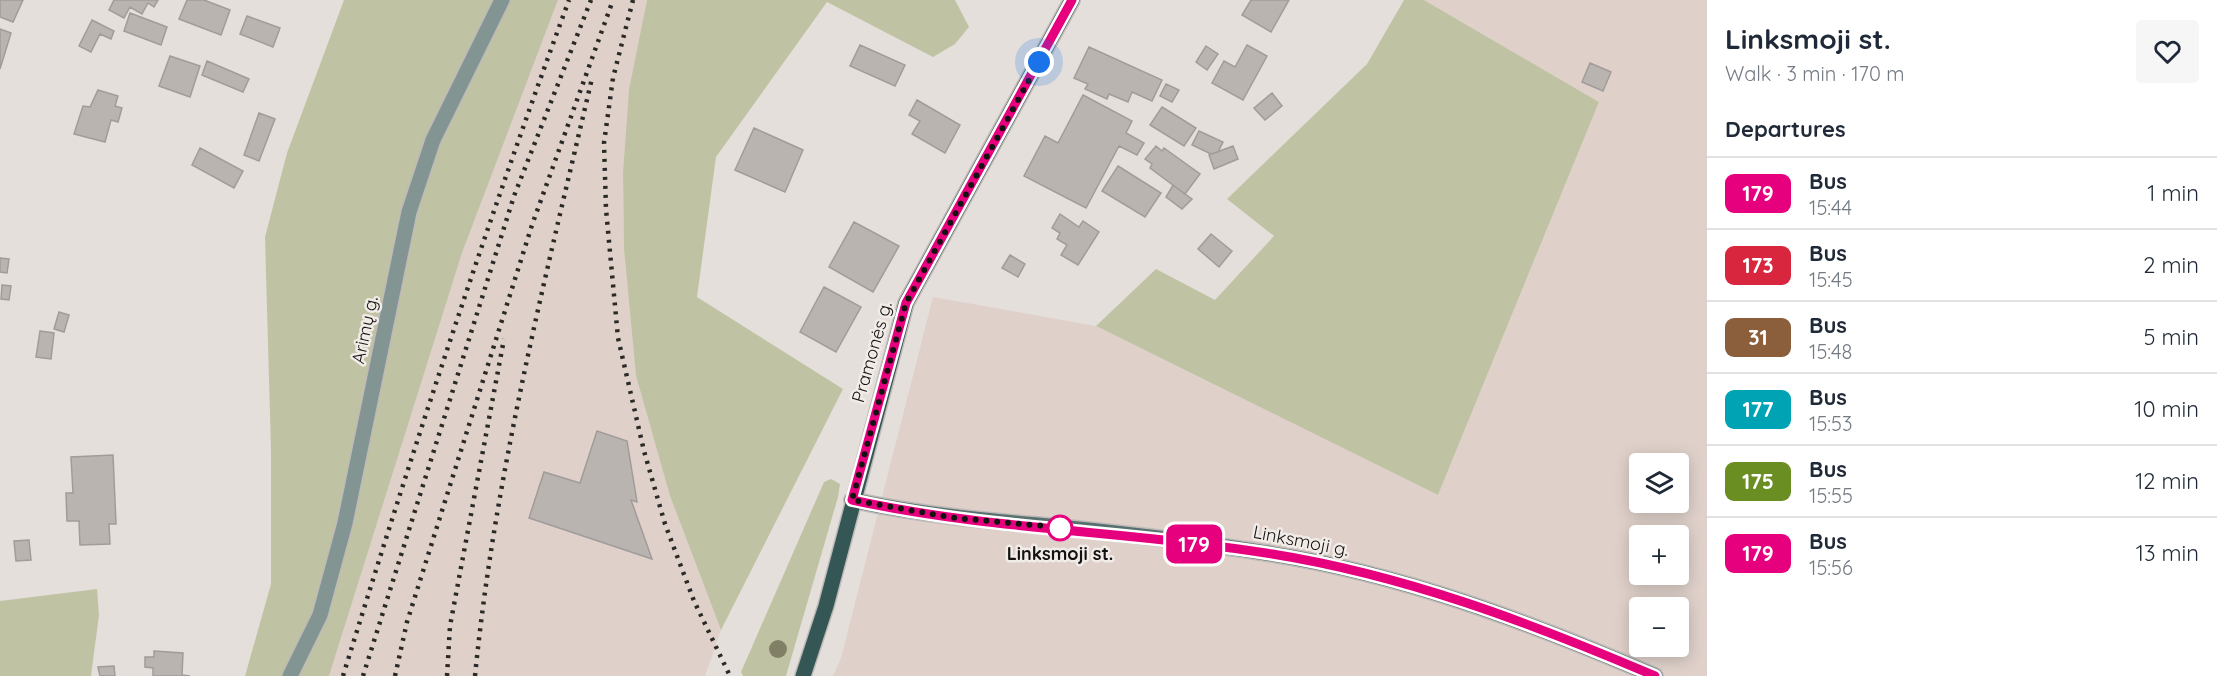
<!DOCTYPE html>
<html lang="en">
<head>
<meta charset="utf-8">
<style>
	:root { --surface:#fff; --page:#f6f6f7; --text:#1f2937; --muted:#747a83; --line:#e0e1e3 }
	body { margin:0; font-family:Quicksand,sans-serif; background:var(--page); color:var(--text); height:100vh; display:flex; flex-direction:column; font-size:22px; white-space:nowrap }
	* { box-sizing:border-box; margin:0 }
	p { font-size:20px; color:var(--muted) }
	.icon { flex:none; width:33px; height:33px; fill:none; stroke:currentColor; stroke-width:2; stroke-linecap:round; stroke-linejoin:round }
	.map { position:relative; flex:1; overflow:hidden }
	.panel { display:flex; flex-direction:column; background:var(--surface); width:510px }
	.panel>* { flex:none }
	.badge { padding:0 12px; border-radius:9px; font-size:21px; line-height:39px }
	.fabs { position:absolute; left:1629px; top:453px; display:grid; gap:12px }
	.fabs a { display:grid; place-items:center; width:60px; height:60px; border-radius:6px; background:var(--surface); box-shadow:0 3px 15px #0003; font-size:30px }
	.you { position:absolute; width:30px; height:30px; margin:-15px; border:4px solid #fff; border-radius:50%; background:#1a73e8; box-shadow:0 0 0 9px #1a73e833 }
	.map>.badge { position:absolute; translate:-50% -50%; box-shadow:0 0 0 3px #fff }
	h2 { padding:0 18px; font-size:22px; line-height:54px }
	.round { display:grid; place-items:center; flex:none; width:63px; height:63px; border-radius:6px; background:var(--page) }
	.headline { display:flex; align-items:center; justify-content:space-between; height:102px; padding:0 18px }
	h1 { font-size:28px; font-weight:700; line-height:45px }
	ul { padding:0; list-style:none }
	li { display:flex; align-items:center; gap:18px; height:72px; padding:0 18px; border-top:2px solid var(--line) }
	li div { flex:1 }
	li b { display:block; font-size:22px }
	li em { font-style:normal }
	li .badge { min-width:66px; font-weight:700; text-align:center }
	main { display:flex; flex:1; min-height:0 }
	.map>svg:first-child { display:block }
	.built { fill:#dfd1ca; fill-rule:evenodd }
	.green { fill:#c0c3a3 }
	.building { fill:#bab4b1; stroke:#a19b99; stroke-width:1.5 }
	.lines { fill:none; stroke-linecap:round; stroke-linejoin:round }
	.street-casing { stroke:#bfbab7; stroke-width:18 }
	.secondary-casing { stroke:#bfbab7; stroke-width:18 }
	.primary-casing { stroke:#bfbab7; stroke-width:18 }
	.street { stroke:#829593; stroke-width:15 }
	.secondary { stroke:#55706f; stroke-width:15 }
	.primary { stroke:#345755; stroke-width:15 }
	.rail { stroke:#2b2927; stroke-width:4.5; stroke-dasharray:3 6; stroke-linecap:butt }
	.tree { fill:#818066 }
	.line-casing { stroke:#fff; stroke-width:14 }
	.line { stroke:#e6007e; stroke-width:9 }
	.walk { stroke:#141211; stroke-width:6; stroke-dasharray:0 10.8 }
	.stop-dot { fill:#fff; stroke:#e6007e; stroke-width:3 }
	.labels { text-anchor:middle; stroke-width:5; stroke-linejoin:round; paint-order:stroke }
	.street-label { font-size:18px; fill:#141211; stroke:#f2ece8 }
	.stop-label { font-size:18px; font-weight:bold; fill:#141211; stroke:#f2ece8 }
</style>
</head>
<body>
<main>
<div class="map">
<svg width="1707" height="676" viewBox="0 0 1707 676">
	<rect width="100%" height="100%" fill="#e5dfdb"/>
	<path class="built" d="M558,0H647L629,89L623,172L624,249L636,376L670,496L721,630L705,676H329L462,253Z
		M1424,0H1707V676H833L841,658L933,297L1096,326L1438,495L1599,102ZM1640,464H1678V502H1640ZM1640,536H1678V574H1640ZM1640,608H1678V646H1640Z"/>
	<path class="green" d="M344,0H558L462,253L329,676H245L271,584V450L265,237L287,153Z
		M647,0H955L969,27L955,44L933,57L827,2L716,157L697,297L843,389L721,630L670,496L636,376L624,249L623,172L629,89Z
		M1404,0H1424L1599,102L1438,495L1096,326L1156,269L1215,300L1274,236L1227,199L1367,64Z
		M831,479L840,484L838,497L786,676H743L741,672L824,482Z
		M97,589L99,615L91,676H0V601Z"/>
	<path class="building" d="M0,0H23L13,22L0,17Z
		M114,0H158L154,7L148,3L142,14L130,7L124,18L109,10Z
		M187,0H204L230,10L221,35L179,19Z
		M1251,0H1289L1271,32L1242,15Z
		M130,13L167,27L161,45L124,31Z
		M247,16L280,28L273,47L240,34Z
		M92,20L114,31L111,39L100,34L91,52L79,46Z
		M0,29L11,33L0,69Z
		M860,45L905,65L895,86L850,66Z
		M1247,45L1267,56L1243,100L1212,83L1224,61L1235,67Z
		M1206,46L1218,54L1207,70L1196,62Z
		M1089,47L1162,80L1152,101L1132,92L1128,102L1109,94L1107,99L1085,89L1088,84L1074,78Z
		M170,56L200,66L190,97L159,86Z
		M207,61L249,79L243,92L202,75Z
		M1590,63L1611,72L1603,91L1582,82Z
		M1166,84L1179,90L1172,102L1160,96Z
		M98,90L118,96L115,106L122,108L118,122L111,120L105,142L74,134L83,106L90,107Z
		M1272,93L1282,106L1265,120L1254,108Z
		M1083,95L1132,121L1126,133L1144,143L1137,155L1119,146L1086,208L1024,176L1045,136L1058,143Z
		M917,100L960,125L945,153L912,134L920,121L909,115Z
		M1162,107L1196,128L1184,146L1150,125Z
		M259,113L275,119L259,161L244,155Z
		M754,128L803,150L785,192L735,170Z
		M1199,131L1223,142L1218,152L1211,154L1192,145Z
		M1156,146L1162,151L1164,148L1200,174L1185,194L1150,168L1152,164L1145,159Z
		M1233,146L1238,159L1214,169L1209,155Z
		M200,148L243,171L234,188L192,165Z
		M1118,166L1161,193L1145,217L1102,191Z
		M1173,185L1192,199L1182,209L1166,197Z
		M1060,214L1079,227L1083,221L1099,232L1078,265L1061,255L1067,245L1057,239L1060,233L1052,228Z
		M854,222L899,246L873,292L829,267Z
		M1211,234L1232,251L1219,267L1198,249Z
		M1010,255L1025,264L1018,277L1002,268Z
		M0,258L9,259L7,273L0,272Z
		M2,285L11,286L9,300L1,299Z
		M824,287L861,307L836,352L800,332Z
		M59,312L69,315L64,332L54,329Z
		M40,331L54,333L51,359L36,357Z
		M597,431L627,441L637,502L631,500L652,559L529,518L544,472L580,483Z
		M113,455L116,524H109L110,544L80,545L79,521H67L66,493H73L71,457Z
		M29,540L31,560L16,561L14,541Z
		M154,651L183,653L182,675L190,676H153V668L145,667V657H154Z
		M114,666L115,676H100L98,667Z"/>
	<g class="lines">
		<defs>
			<path id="street" d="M290,676L320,615L345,523L409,212L433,140L502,0"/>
			<path id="secondary" d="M852,500C920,515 990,521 1059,527C1128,534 1198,542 1266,553C1402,574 1529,622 1655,676"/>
			<path id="primary" d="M803,676L826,606L906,303L1072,0"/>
		</defs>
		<use href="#street" class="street-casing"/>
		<use href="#secondary" class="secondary-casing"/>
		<use href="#primary" class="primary-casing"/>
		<use href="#street" class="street"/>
		<use href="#secondary" class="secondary"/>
		<use href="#primary" class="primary"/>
		<path class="rail" d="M633,0L613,78L604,143L606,209L618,338L644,451L665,524L694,601L730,676
			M343,676C413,449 487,223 569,0
			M363,676L514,196L591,0
			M395,676L407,622L532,225L613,0
			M447,676L450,626L504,339
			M475,676C495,473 546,276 592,78"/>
	</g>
	<circle class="tree" cx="778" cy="649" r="9"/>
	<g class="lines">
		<defs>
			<path id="line" d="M1072,0L906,303L852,500C988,530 1129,531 1266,553C1402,574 1529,622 1655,676"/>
		</defs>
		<use href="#line" class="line-casing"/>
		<use href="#line" class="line"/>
		<path class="walk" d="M1039,62L906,303L852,500L955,518L1067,528H1060"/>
	</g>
	<circle class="stop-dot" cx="1060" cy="528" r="12"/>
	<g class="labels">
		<g class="street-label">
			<text transform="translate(365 330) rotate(-78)" y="6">Arimų g.</text>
			<text transform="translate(872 352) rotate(-74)" y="6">Pramonės g.</text>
			<text transform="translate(1301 541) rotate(11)" y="6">Linksmoji g.</text>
		</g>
		<g class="stop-label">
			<text x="1060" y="560">Linksmoji st.</text>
		</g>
	</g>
</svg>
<div class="fabs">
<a><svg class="icon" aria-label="layers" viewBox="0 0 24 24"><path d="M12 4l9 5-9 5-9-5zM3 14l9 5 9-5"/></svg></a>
<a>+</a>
<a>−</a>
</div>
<div class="you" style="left:1039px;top:62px"></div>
<b class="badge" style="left:1194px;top:544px;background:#e6007e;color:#fff">179</b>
</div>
<section class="panel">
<div class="headline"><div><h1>Linksmoji st.</h1><p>Walk · 3 min · 170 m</p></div><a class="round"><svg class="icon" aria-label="heart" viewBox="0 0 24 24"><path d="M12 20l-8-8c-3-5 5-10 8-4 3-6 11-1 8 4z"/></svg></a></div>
<h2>Departures</h2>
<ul>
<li><span class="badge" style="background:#e6007e;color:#fff">179</span><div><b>Bus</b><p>15:44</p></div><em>1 min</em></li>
<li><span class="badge" style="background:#d7263d;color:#fff">173</span><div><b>Bus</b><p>15:45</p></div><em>2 min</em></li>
<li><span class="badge" style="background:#8b5e3c;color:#fff">31</span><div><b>Bus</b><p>15:48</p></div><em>5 min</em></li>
<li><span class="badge" style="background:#00a3b4;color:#fff">177</span><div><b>Bus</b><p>15:53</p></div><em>10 min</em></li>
<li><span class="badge" style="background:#6b8e23;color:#fff">175</span><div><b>Bus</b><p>15:55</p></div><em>12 min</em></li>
<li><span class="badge" style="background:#e6007e;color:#fff">179</span><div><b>Bus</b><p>15:56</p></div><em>13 min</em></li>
</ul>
</section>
</main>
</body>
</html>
